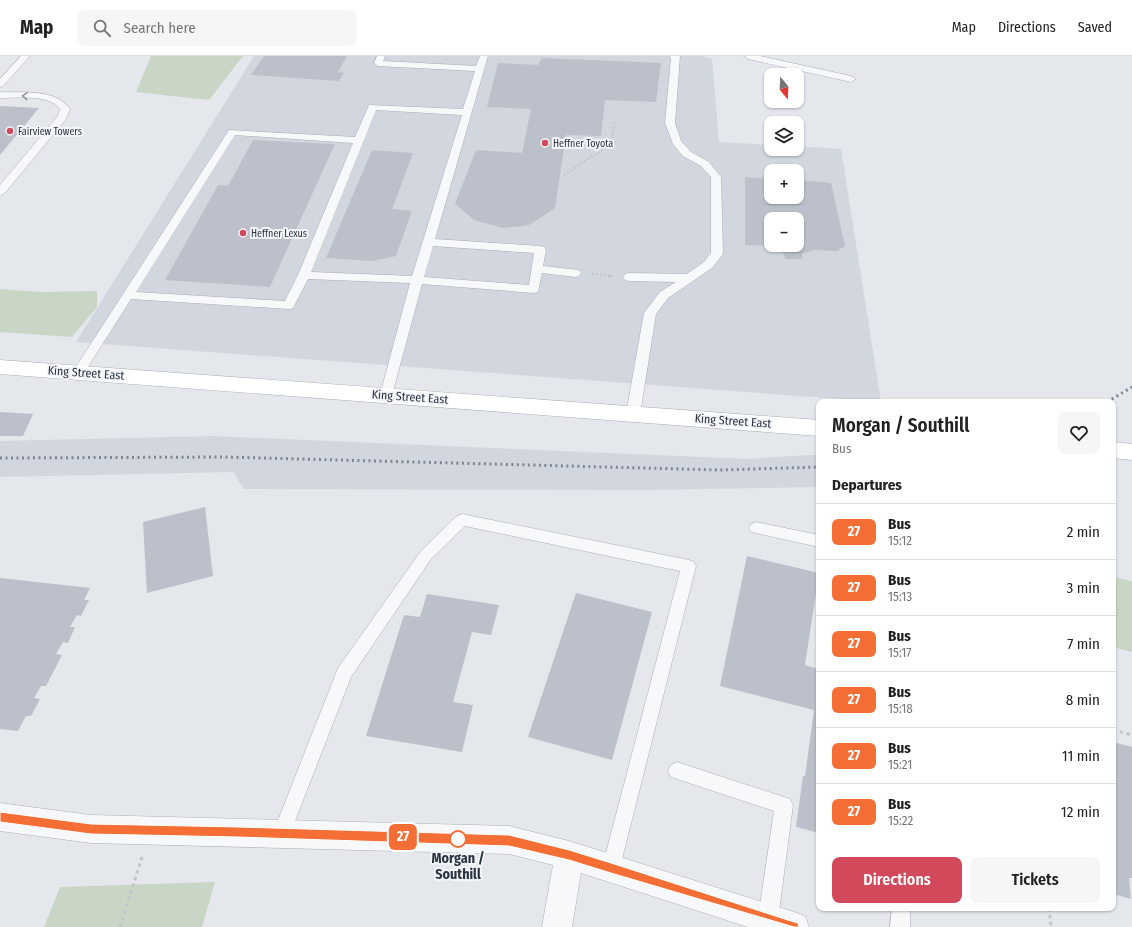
<!DOCTYPE html>
<html lang="en">
<head>
<meta charset="utf-8">
<style>
	:root { --surface:#fff; --page:#f6f6f6; --text:#222; --muted:#767676; --line:#e0e0e0; --accent:#d1495b }
	body { margin:0; font-family:"Fira Sans Condensed",sans-serif; background:var(--page); color:var(--text); height:100vh; display:flex; flex-direction:column; font-size:15px; white-space:nowrap }
	* { box-sizing:border-box; margin:0 }
	p { font-size:13px; color:var(--muted) }
	.icon { flex:none; width:22px; height:22px; fill:none; stroke:currentColor; stroke-width:2; stroke-linecap:round; stroke-linejoin:round }
	.map { position:relative; flex:1; overflow:hidden }
	.details { position:absolute; left:816px; top:343px; width:300px; height:512px; display:flex; flex-direction:column; background:var(--surface); border-radius:8px; box-shadow:0 1px 3px #0004 }
	.details>* { flex:none }
	.badge { padding:0 8px; border-radius:6px; font-size:14px; line-height:26px }
	.needle { width:26px; rotate:162deg }
	.controls { position:absolute; left:764px; top:12px; display:grid; gap:8px }
	.controls a { display:grid; place-items:center; width:40px; height:40px; border-radius:8px; background:var(--surface); box-shadow:0 1px 3px #0004; font-size:20px }
	.map>.badge { position:absolute; translate:-50% -50%; box-shadow:0 0 0 2px #fff }
	h2 { padding:0 16px; font-size:15px; line-height:36px }
	.round { display:grid; place-items:center; flex:none; width:42px; height:42px; border-radius:8px; background:var(--page) }
	.summary { display:flex; align-items:center; justify-content:space-between; height:68px; padding:0 16px }
	h1 { font-size:19px; font-weight:600; line-height:30px }
	.primary-button { display:flex; gap:8px; margin-top:auto; padding:8px 16px }
	.primary-button a { flex:1; height:46px; border-radius:8px; background:var(--accent); color:#fff; font-size:16px; font-weight:600; line-height:46px; text-align:center }
	.primary-button a+a { background:var(--page); color:var(--text) }
	ul { padding:0; list-style:none }
	li { display:flex; align-items:center; gap:12px; height:56px; padding:0 16px; border-top:1px solid var(--line) }
	li div { flex:1 }
	li b { display:block; font-size:15px }
	li em { font-style:normal }
	li .badge { min-width:44px; font-weight:700; text-align:center }
	header { display:flex; align-items:center; gap:24px; box-sizing:border-box; height:56px; padding:0 20px; background:var(--surface); border-bottom:1px solid var(--line) }
	header strong { font-size:19px }
	nav { display:flex; gap:22px; margin-inline-start:auto; font-size:14px }
	.search { width:280px; height:36px; background:var(--page); display:flex; align-items:center; gap:10px; box-sizing:border-box; padding:0 14px; border-radius:8px; color:var(--muted); font-size:15px }
	.map>svg:first-child { display:block }
	.built { fill:#d2d6de; fill-rule:evenodd }
	.green { fill:#c9d6c5 }
	.building { fill:#bbc0ca; fill-rule:evenodd }
	.lines { fill:none; stroke-linecap:round; stroke-linejoin:round }
	.lane-casing { stroke:#a9aeb7; stroke-width:1 }
	.street-casing { stroke:#a9aeb7; stroke-width:1 }
	.secondary-casing { stroke:#a9aeb7; stroke-width:1 }
	.path-far2 { stroke:#c2c5cb; stroke-width:2; stroke-dasharray:2 2; stroke-linecap:butt }
	.path-far1 { stroke:#c2c5cb; stroke-width:2.5; stroke-dasharray:3 3; stroke-linecap:butt }
	.path { stroke:#c2c5cb; stroke-width:3; stroke-dasharray:3.5 3.5; stroke-linecap:butt }
	.lane { fill:#f7f8fa; fill-rule:evenodd }
	.street { fill:#f7f8fa; fill-rule:evenodd }
	.secondary { fill:#fff; fill-rule:evenodd }
	.rail { stroke:#7d8696; stroke-width:3; stroke-dasharray:2 3.5; stroke-linecap:butt }
	.oneway { stroke:#9196a0 }
	.line { fill:#f46e35; stroke:#fff }
	.poi-dot { fill:#d1495b; stroke:#f4f6f9; stroke-width:1.5 }
	.stop-dot { fill:#fff; stroke:#f46e35; stroke-width:2 }
	.labels { text-anchor:middle; stroke-width:4; stroke-linejoin:round; paint-order:stroke }
	.far-poi-label { font-size:10px; fill:#2b3445; stroke:#f4f6f9; text-anchor:start }
	.street-label { font-size:12px; fill:#2b3445; stroke:#f4f6f9 }
	.near-stop-label { font-size:14px; font-weight:bold; fill:#2b3445; stroke:#f4f6f9 }
</style>
</head>
<body>
<header>
<strong>Map</strong>
<div class="search"><svg class="icon" aria-label="search" viewBox="0 0 24 24"><circle cx="10" cy="10" r="6"/><path d="M15 15l6 6"/></svg>Search here</div>
<nav><a>Map</a><a>Directions</a><a>Saved</a></nav>
</header>
<div class="map">
<svg width="1132" height="871" viewBox="0 0 1132 871">
	<rect width="100%" height="100%" fill="#e4e7ec"/>
	<path class="built" d="M254,0H703L712,3L719,86L771,89V93H797V90L841,93L881,346L76,286ZM771,115H797V141H771ZM771,163H797V189H771Z
		M212,380L749,403L808,399H819V431L646,434L244,433L233,416L0,421V385Z"/>
	<path class="green" d="M151,0H243L209,44L136,36Z
		M0,233L40,236L97,235V251L72,281L0,276Z
		M1113,521L1132,525V596L1113,591Z
		M215,826L202,871H44L60,831Z"/>
	<path class="building" d="M264,0H347L338,16L344,17L339,25L251,19Z
		M542,2L661,7L656,46L605,44L601,80L566,79L555,152L529,169L503,172L474,164L455,148L476,94L522,97L531,53L487,51L498,7L538,9Z
		M0,50L39,52L0,99Z
		M253,84L335,88L270,231L165,224L218,129L228,130Z
		M372,94L413,97L392,153L412,155L396,200L373,205L326,202Z
		M745,121L771,123V141H797V124L831,127L845,190L837,195L813,194L802,198V203H785L784,198L772,190L745,189ZM771,163H797V189H771Z
		M0,356L33,358L23,380H0Z
		M205,451L213,520L147,537L143,466Z
		M747,500L819,517L805,609L819,613V777L796,771L803,720H805L814,654L720,630Z
		M0,522L90,532L84,544H89L81,560L77,559L70,571H75L68,587L63,586L56,598L62,599L46,630H41L34,642L40,643L31,660H26L18,675L0,673Z
		M576,537L652,556L612,704L528,681Z
		M427,538L499,549L491,579L472,576L453,646L473,649L462,696L366,680L404,559L420,561Z
		M1113,686L1132,691V822H1129L1131,843L1113,838Z"/>
	<g class="lines">
		<defs>
			<path id="lane" d="M21,0H30L3,30L0,31V23Z
				M377,0H385L383,5L476,10L480,0H488L435,183L540,190L544,191L546,194L543,210L579,214L581,217L579,220L575,221L542,217L538,236L534,237L422,228L392,339L391,342L386,344L381,342L380,339L410,227L308,223L293,252L289,253L131,243L82,320L78,322L74,320L72,317L74,314L229,74L355,81L369,49L463,53L475,15L378,10L374,7ZM376,54L462,59L412,220L311,216ZM235,79L353,87L298,219L285,245L136,236ZM433,190L534,197L529,229L424,221Z
				M669,0H680L675,67L681,85L691,96L709,106L721,121L723,198L712,212L668,242L656,258L640,358L638,361L633,363L628,361L626,358L644,257L660,236L676,226L629,225L625,224L623,221L625,218L629,217L687,218L704,206L711,197V121L701,110L683,100L673,88L665,67L671,2Z
				M744,0H760L851,20L856,23L851,26L748,3Z
				M0,36C23,37 55,32 70,53L66,63L4,138L0,139V129L58,60L60,53C50,38 16,42 0,42Z
				M462,458L689,504L694,506L696,510L618,819L611,821L604,819L602,812L680,515L465,470L431,503L351,621L288,783L282,786L276,783L273,777L338,612L421,495L457,460Z
				M756,466L819,479V491L751,476L749,472L751,468Z
				M677,706L790,743L793,749L778,863L775,870L772,871L761,870L758,863L774,755L671,721L668,715L671,709Z
				M892,852H910V871H890Z"/>
			<path id="street" d="M0,747L91,759L509,770L569,785L794,856L805,860L809,871H748L581,817L572,871H542L553,809L509,798L91,787L0,775Z"/>
			<path id="secondary" d="M0,304L819,364V380L0,318Z
				M1113,386L1132,388V404L1113,402Z"/>
		</defs>
		<use href="#lane" class="lane-casing"/>
		<use href="#street" class="street-casing"/>
		<use href="#secondary" class="secondary-casing"/>
		<path class="path-far2" d="M564,119L611,88L615,65
			M592,218L613,220"/>
		<path class="path-far1" d="M608,220H613"/>
		<path class="path" d="M1113,674L1132,679
			M1049,852L1051,871
			M120,871L142,801"/>
		<use href="#lane" class="lane"/>
		<use href="#street" class="street"/>
		<use href="#secondary" class="secondary"/>
		<path class="rail" d="M1107,346L1132,331
			M0,402L224,401L720,414L819,411"/>
	</g>
	<defs><path id="oneway-chevron" d="M-2-3.5L2.5 0L-2 3.5" fill="none" stroke-width="1.6" stroke-linecap="round" stroke-linejoin="round"/></defs>
	<use class="oneway" href="#oneway-chevron" transform="translate(25 40) rotate(-177)"/>
	<path class="line" d="M0,756L91,768L238,771L509,779L569,794L611,807L794,866L798,867L799,871H794L611,817L569,804L509,790L238,781L91,778L0,766Z"/>
	<g class="poi-dot">
		<circle cx="10" cy="75" r="4"/>
		<circle cx="545" cy="87" r="4"/>
		<circle cx="243" cy="177" r="4"/>
	</g>
	<circle class="stop-dot" cx="458" cy="783" r="8"/>
	<g class="labels">
		<g class="far-poi-label">
			<text x="18" y="79">Fairview Towers</text>
			<text x="553" y="91">Heffner Toyota</text>
			<text x="251" y="181">Heffner Lexus</text>
		</g>
		<g class="street-label">
			<text transform="translate(86 317) rotate(4)" y="4">King Street East</text>
			<text transform="translate(410 341) rotate(4)" y="4">King Street East</text>
			<text transform="translate(733 365) rotate(4)" y="4">King Street East</text>
		</g>
		<g class="near-stop-label">
			<text x="458" y="807">Morgan /<tspan x="458" dy="16">Southill</tspan></text>
		</g>
	</g>
</svg>
<div class="controls">
<a><svg class="needle" viewBox="-14 -14 28 28"><path d="M0-13l5 13h-10z" fill="#e53935"/><path d="M0 13l5-13h-10z" fill="#767676"/></svg></a>
<a><svg class="icon" aria-label="layers" viewBox="0 0 24 24"><path d="M12 4l9 5-9 5-9-5zM3 14l9 5 9-5"/></svg></a>
<a>+</a>
<a>−</a>
</div>
<b class="badge" style="left:403px;top:781px;background:#f46e35;color:#fff">27</b>
<section class="details">
<div class="summary"><div><h1>Morgan / Southill</h1><p>Bus</p></div><a class="round"><svg class="icon" aria-label="heart" viewBox="0 0 24 24"><path d="M12 20l-8-8c-3-5 5-10 8-4 3-6 11-1 8 4z"/></svg></a></div>
<h2>Departures</h2>
<ul>
<li><span class="badge" style="background:#f46e35;color:#fff">27</span><div><b>Bus</b><p>15:12</p></div><em>2 min</em></li>
<li><span class="badge" style="background:#f46e35;color:#fff">27</span><div><b>Bus</b><p>15:13</p></div><em>3 min</em></li>
<li><span class="badge" style="background:#f46e35;color:#fff">27</span><div><b>Bus</b><p>15:17</p></div><em>7 min</em></li>
<li><span class="badge" style="background:#f46e35;color:#fff">27</span><div><b>Bus</b><p>15:18</p></div><em>8 min</em></li>
<li><span class="badge" style="background:#f46e35;color:#fff">27</span><div><b>Bus</b><p>15:21</p></div><em>11 min</em></li>
<li><span class="badge" style="background:#f46e35;color:#fff">27</span><div><b>Bus</b><p>15:22</p></div><em>12 min</em></li>
</ul>
<div class="primary-button"><a>Directions</a><a>Tickets</a></div>
</section>
</div>
</body>
</html>
